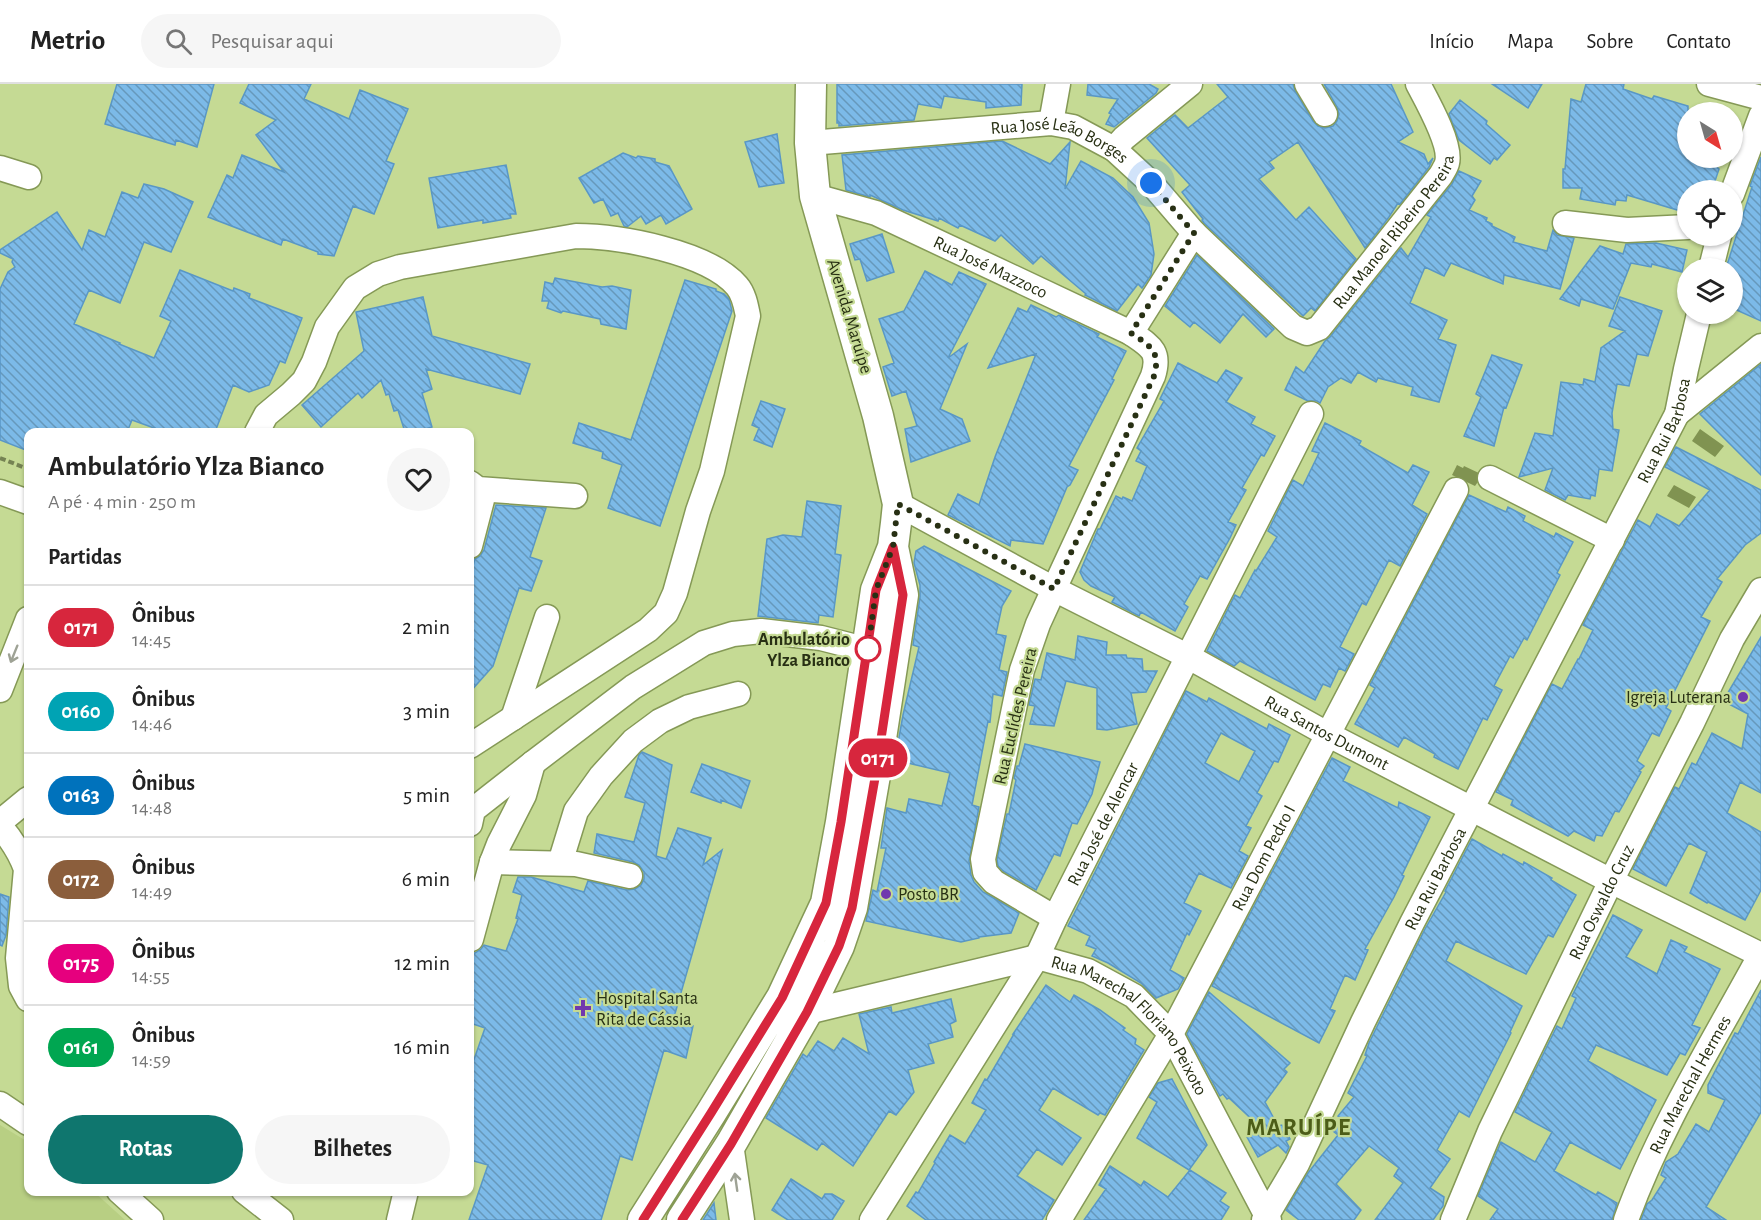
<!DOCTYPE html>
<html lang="pt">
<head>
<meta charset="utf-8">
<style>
	:root { --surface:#fff; --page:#f6f6f6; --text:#222; --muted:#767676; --line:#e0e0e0; --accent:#0f766e }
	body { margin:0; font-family:"Alegreya Sans",sans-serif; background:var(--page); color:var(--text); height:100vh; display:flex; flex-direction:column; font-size:22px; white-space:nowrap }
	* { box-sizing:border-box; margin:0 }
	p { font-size:20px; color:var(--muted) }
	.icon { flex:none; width:33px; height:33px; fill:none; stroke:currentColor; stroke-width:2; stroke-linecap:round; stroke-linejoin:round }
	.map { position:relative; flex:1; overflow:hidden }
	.side { position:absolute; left:24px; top:344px; width:450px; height:768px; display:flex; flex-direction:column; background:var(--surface); border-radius:12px; box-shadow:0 2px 4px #0004 }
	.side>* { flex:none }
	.badge { padding:0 12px; border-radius:20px; font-size:21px; line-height:39px }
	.needle { width:39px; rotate:143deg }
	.buttons { position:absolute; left:1677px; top:18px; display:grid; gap:12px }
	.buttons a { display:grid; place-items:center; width:66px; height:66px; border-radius:50%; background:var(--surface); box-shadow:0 2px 4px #0004; font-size:30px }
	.you { position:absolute; width:30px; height:30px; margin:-15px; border:4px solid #fff; border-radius:50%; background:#1a73e8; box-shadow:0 0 0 9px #1a73e833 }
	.map>.badge { position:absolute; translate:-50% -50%; box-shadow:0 0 0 3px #fff }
	h2 { padding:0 24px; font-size:22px; line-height:54px }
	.round { display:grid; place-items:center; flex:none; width:63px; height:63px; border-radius:32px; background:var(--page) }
	.headline { display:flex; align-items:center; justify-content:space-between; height:102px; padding:0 24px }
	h1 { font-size:28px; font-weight:700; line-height:45px }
	.action { display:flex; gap:12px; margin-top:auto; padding:12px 24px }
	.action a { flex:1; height:69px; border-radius:36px; background:var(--accent); color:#fff; font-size:24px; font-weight:700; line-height:69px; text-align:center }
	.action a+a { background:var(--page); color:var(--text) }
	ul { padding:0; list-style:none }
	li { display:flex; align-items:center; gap:18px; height:84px; padding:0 24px; border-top:2px solid var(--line) }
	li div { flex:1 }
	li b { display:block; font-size:22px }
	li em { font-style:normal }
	li .badge { min-width:66px; font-weight:700; text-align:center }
	header { display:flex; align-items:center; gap:36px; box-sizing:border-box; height:84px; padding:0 30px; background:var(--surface); border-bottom:2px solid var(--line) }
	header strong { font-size:28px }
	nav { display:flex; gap:33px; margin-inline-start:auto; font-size:21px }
	.search { width:420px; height:54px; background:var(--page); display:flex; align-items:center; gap:15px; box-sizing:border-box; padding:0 21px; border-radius:33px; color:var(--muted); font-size:22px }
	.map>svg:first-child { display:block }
	.built { fill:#b8cf83 }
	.water { fill:#809351 }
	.building { fill:url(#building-back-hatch); stroke:#5997c5; stroke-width:1.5; fill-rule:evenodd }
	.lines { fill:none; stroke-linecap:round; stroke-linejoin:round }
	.minor-casing { stroke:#859956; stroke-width:27 }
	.major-casing { stroke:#859956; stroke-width:33 }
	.path { stroke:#758353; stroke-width:4; stroke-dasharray:6 3; stroke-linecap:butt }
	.minor { stroke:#fff; stroke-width:24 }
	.major { stroke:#fff; stroke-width:30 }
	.oneway { stroke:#9ea295 }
	.line-casing { stroke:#fff; stroke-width:14 }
	.line { stroke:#d7263d; stroke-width:9 }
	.walk { stroke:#283014; stroke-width:6; stroke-dasharray:0 10.8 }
	.stop-dot { fill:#fff; stroke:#d7263d; stroke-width:3 }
	.poi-dot { fill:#7138ae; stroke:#c5da94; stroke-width:2 }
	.labels { text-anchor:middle; stroke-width:4.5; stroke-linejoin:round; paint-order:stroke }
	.street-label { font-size:18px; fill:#283014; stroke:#c5da94 }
	.stop-label { font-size:18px; font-weight:bold; fill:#283014; stroke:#c5da94; text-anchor:end }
	.poi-label { font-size:18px; fill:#283014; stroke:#c5da94; text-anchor:start }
	.district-label { font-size:24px; font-weight:bold; letter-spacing:1.5px; fill:#4c5d18; stroke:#c5da94 }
</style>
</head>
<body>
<header>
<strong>Metrio</strong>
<div class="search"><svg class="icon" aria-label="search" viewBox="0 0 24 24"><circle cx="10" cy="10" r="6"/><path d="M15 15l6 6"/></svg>Pesquisar aqui</div>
<nav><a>Início</a><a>Mapa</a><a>Sobre</a><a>Contato</a></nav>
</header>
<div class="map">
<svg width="1761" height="1136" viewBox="0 0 1761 1136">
	<defs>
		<pattern id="building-back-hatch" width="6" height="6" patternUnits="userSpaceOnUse" patternTransform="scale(1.5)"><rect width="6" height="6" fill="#7cbae8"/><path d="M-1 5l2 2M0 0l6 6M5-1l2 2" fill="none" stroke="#6698bb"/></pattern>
	</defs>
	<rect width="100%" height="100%" fill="#c5da94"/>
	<path class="built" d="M0,1041L28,1058V1107H93L125,1136H0Z"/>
	<path class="water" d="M1700,345L1724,362L1715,373L1692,357Z
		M1457,381L1463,384L1464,382L1481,390L1482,392L1475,402L1452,391Z
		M1674,401L1696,413L1689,424L1667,412Z"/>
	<path class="building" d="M117,0H214L197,63L176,56L175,61L105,40Z
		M249,0H311L304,15L349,35L360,6L408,25L386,77L394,80L374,130L353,122L334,172L318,170V168L283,155L281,161L208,133L227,91L233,94L242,71L284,88L256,51L276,36L240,19Z
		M837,0H1022L1021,21L986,24V18L944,12L941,24L918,20L914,36L839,42V39H837Z
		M1088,0H1149L1158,5L1156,9L1114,43L1106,40L1111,30L1109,29L1118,15L1087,11Z
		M1217,0H1293L1295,7L1313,37L1318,42L1325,44L1333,42L1337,37L1339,30L1337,23L1324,0H1391L1413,48L1398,58L1424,70L1428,80L1433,74L1429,83L1400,120L1398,119L1389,133L1365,164L1298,58L1269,78L1274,84L1259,95L1296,136L1309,123L1356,175L1315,227L1311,224L1303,232L1204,139L1202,136L1203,135L1182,108L1190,101L1147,54L1175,31L1188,44L1228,13Z
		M1492,0H1542L1528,24Z
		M1586,0H1624L1623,5L1652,15L1654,12L1688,22V74H1705L1719,85L1712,106H1688V116L1684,128L1627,111L1626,117L1616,116L1615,121L1580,115L1582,104H1563V85H1565L1571,15L1581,18Z
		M1460,16L1487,37L1486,40L1510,61L1497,76L1494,74L1490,80L1459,56L1449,30Z
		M777,50L784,99L759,103L745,58Z
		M1002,57L1050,80L1070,58L1065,105L1081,77L1113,94L1133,113L1149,139L1154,170L1151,191L1142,204L1138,200L1117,227L1085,211L1086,210L1041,172L1033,180L1001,151L995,157L960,141L958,144L939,134L938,137L903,126L870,111V113L846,106L842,71Z
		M623,69L636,74L638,72L655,75V78L669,82L692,125L666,140L661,131L646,140L641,132L627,143L624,142L618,129L611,132L603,115L594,119L579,94Z
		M1761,73V237L1732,224V184H1726L1752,103L1750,102Z
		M506,81L516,130H510L511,134L483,139V136L438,144L429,94Z
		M1459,87L1481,97L1472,112L1475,116L1469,126L1487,134L1486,137L1492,140V142L1515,153L1513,158L1547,167L1553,146L1557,151L1574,154L1560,205L1504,191L1503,200L1451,179L1444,192L1425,183L1410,219L1447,236L1438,255L1456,261L1439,318L1411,311L1413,303L1378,294L1376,298L1358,288L1351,299L1341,294L1328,303L1320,319L1317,317H1308L1285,306L1296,283L1304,289L1325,257L1330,253L1401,164L1408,173L1431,133L1427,131L1452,100Z
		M144,100L164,105L193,118L171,168L144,158L120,219L89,206L74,240L120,259L119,260L154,274L171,237L160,232L180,186L233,207L234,204L250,210L249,214L302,234L285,279L280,277L269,301L249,308L233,301L215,348H165L132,336L127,348H28V367L0,356V205L8,188L15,183L12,178L13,175L0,169V166L57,128L82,166L89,146L105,153L122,108L138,114Z
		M882,150L894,188L867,197L860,175L855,176L850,160Z
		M1656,159L1687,166L1682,188L1652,180L1651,183L1631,179L1613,225L1581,215L1579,222L1560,215L1600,162L1623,170L1626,160Z
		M1197,171L1274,245L1266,253L1243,230L1220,259L1194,238L1190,243L1165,222Z
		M925,187L952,201L959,188L986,200L948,274L967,260L940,325L962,335L970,357L911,378L905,345L917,342L906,307L892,312L883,283L894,279L879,235L904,227Z
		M555,194L602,203L612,202L631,206L626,245L601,240L600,235L563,227L561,229L547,224L549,217H542L545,198L553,200Z
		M685,196L716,205V207L724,210L729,215L732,227L660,442L608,424L622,381L602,374L603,368L573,359L579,339L631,356Z
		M423,213L432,252L530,280L520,310L426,285L432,305L422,309L432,343L414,348H405L398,326L394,327L389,310L386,311L381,296L362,314L358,309L321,343L302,321L364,267L356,228Z
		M1620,213L1662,227L1648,272L1637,270L1629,302L1617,300L1612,329L1613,345L1619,346L1612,387L1599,385L1595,412L1591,411L1590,415L1568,411L1565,416L1545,406L1553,384L1519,393L1535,349L1553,352L1561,298L1583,301L1584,295L1595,298L1601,264L1625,247L1609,242Z
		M1031,221L1056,233L1059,231L1099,250L1097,253L1126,267L1112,295L1114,296L1069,382L1078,386L1070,401L1067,403L1043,460L1011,456L1010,462L948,431L958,410L979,421L995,373L1036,270L988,284L1018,224L1027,228Z
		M1492,271L1522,281L1506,324L1504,323L1494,362L1464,352L1481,313L1476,310Z
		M1178,279L1217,299L1226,286L1242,294L1226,318L1255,333L1251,340L1275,352L1264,372L1261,371L1242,404L1246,406L1228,438L1236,441L1230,454L1207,495L1200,492L1184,520L1188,523L1175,547L1141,528L1139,532L1112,518L1115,513L1091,502L1084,496L1080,488L1098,445H1100L1116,412L1122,415L1123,413L1132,417L1147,382L1136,377L1141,367L1137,364L1164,317L1160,315Z
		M1761,280V391L1700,330Z
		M761,317L785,325L772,363L754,356L759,344L752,341Z
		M1325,339L1361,357L1359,361L1408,389L1413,381L1429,388L1412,421L1427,430L1400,482L1389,476L1366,521L1362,519L1340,563L1354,570L1345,587L1339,584L1330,603L1323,600L1315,616L1240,577L1234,582L1207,567L1235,511L1240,514L1255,486L1256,487L1277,453L1268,447L1293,396L1303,402L1319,369L1312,367Z
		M1676,363L1761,406V449L1745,461L1717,495L1722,498L1701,533L1710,537L1666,624L1671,627L1659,652L1652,649L1637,677L1644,682L1639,687L1641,688L1623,721L1619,728L1615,727L1602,752L1596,751L1594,757L1574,747L1568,752L1511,721L1513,716L1496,708L1552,600L1562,605L1578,575H1579L1593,546L1583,541L1638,436L1650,443L1657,430L1679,442L1710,406L1665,383Z
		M1469,411L1506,428L1508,423L1525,432L1523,437L1554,453L1556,449L1573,458L1557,489L1560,491L1527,556L1524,554L1513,574L1510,572L1494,602L1502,606L1487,636L1483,634L1458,685L1434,673L1435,670L1404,653L1398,663L1355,640L1375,604L1370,601Z
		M807,417L841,422L835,470L841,471L833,533L819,531L818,539L758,532L767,455L783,451L802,453Z
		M496,421L546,424L530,473L542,477L531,507L519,504L493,582L470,608V492L475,475L480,472L484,466Z
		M924,462L1011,507L1002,522L996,550L1006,552L999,586L1007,588L1002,612L993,610L990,638L988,637L972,721L979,723L969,777L971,791L974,798L983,808L1019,829L1011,849L979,853V854L961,858L866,837L873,806L877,808L886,764H881L887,724L906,729L909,715L942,722L950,689L895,676L903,631L919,563L913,561L920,513V501L914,479L916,467Z
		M1078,552L1107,558L1106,571H1126L1127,574L1142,575L1143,587H1157L1146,608L1131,609L1137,640L1107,646L1097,645V604L1066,597L1054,642L1030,640L1035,622L1029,621L1035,595L1041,596L1047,569L1075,576Z
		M1761,553V709L1740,698L1727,729L1761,748V806L1745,836L1708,818L1707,819L1690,809L1707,768L1689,759L1666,802L1633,785L1675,703L1679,705L1692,679L1696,681L1712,649L1742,665L1748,630L1723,617Z
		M1186,607L1207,618L1209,614L1267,645L1269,640L1290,651L1278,678L1274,677L1257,709L1262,712L1246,742L1251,744L1239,767L1248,772L1231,804L1199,789L1184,819L1201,827L1189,851L1187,849L1170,886L1184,894L1178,905L1156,914L1141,899L1108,879L1092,872L1096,865L1086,861L1090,852L1068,842ZM1221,649L1255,667L1239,698L1205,679Z
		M1025,660L1100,678L1092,710L1077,740L1072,739L1060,772L1054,770L1036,806L1003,787L998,782L997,775L1007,730H1009L1016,696L1014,694L1017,682H1019Z
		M642,668L672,681L656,772L666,775L678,744L711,754L703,781L722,766L672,940L693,942L686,974L664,966L632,1076L620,1072L601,1136H469L488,1081L470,1076V987L485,944L470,939V869H475L481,865L484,861L506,867L518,835L516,834L522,811L513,808L518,793H531L584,808L588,797L627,806L635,805L641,801L644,795V788L639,781L633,778L594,769L597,750L634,758L645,719L625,713L639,671Z
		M1332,674L1350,683L1343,697L1398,724L1399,718L1430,733L1402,791L1404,792L1394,813L1365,865L1368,866L1355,896L1345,891L1330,925L1335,927L1319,959L1212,902Z
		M702,680L750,697L741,724L721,716V719L691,708Z
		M1472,755L1502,772L1503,770L1523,781L1524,778L1552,794L1551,796L1576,811L1553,853L1548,851L1526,890L1456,857L1446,877L1522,922L1510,948L1511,949L1469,1033L1459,1027L1437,1066L1450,1075L1430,1104L1444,1113L1443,1122L1433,1136H1375L1403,1099L1394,1092L1399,1084L1369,1062L1336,1100L1361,1126L1354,1136H1299L1286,1126L1308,1089L1338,1051L1333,1047L1341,1034L1338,1032L1354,1013L1348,1009L1367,972L1365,971L1369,959L1425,845L1446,808L1445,807Z
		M0,810L9,813L6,851L2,862L0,861Z
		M1613,831L1642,846L1626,873L1657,890L1671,856L1687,863L1684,868L1720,885L1692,941L1700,944L1685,971L1680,969L1667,991L1596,961L1588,977L1656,1016L1620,1085L1570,1058L1554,1087L1596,1111L1598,1108L1617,1119L1612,1136H1490L1498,1125L1478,1112L1501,1058L1535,1078L1552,1048L1515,1028L1557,942L1562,945L1576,914L1572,912Z
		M1046,901L1070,918L1074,911L1100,926L1125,944L1123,946L1136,955L1135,960L1144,966L1105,1031L1100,1029L1098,1031L1053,1004L1039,1026L1081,1054L1062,1081L1037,1065L1017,1092L1054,1116L1042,1136H926L907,1122L916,1108L918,1109L935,1079L934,1078L950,1051L965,1060L986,1026L972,1019L985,995L987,996L1014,950H1013Z
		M1761,906V1028L1706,1123L1726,1136H1641L1647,1120L1652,1116L1666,1094L1661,1091L1666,1078L1678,1070L1696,1040L1709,1048L1725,1016L1708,1009V1001L1735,949L1738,950Z
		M1209,908L1290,979L1284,985L1287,988L1265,1018L1278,1042L1282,1041L1290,1055L1286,1057L1289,1063L1286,1069L1278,1061L1258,1073L1247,1053L1261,1044L1229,1014L1227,1015L1223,1010L1220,1012L1187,950Z
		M951,915L956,937L950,940L953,953L928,960L934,979L908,986L914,1008L896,1031L889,1027L853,1082L822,1059L817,1066L766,1034L803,970L807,973L818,957L834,967L843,954L869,970L859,930L891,923L892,929Z
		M1172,995L1207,1061L1189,1086L1137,1054L1157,1018L1149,1013L1158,999Z
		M1110,1082L1141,1102L1144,1097L1168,1113L1190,1086L1226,1109L1220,1117L1229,1123L1221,1136H1084L1106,1105L1099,1101Z
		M791,1095L822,1115L825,1110H832L844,1117L832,1136H788L772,1126Z
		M714,1119L716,1136H703Z"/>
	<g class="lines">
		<defs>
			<g id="minor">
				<path d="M1307,0L1325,30"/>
				<path d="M1709,0L1761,14"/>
				<path d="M1051,39L1058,0"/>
				<path id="s1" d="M810,59L1051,39L1073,43L1114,65L1151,99L1194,149L1293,243L1307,249L1319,244L1441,91C1443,87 1446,83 1447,79C1452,61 1427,17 1418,0"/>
				<path d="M1114,65L1124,54L1190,0"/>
				<path d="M0,84L29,93"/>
				<path d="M1732,110L1761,32"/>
				<path id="s2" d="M815,112L876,129L1131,249C1150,262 1161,267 1153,292L1054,505L1038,540L1022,586L983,775L985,788L994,798L1055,834"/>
				<path d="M1565,139L1627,146L1688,143"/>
				<path d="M1711,184L1719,152"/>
				<path d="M1131,249L1194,149"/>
				<path d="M1677,330L1761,262"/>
				<path d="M257,348L266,331L291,310L304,297L314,278L327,243L355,204L378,190L400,183L576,152C619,152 708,168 737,202C744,210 746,222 748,232L712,387L698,427L675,509L666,529L648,546L470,662"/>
				<path d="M1490,394L1612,456"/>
				<path d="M470,399L478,405L575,412"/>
				<path d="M0,408L28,418"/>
				<path id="s3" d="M898,420L1054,505L1187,572L1329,651L1611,797L1761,871"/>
				<path d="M470,462L482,416L478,405"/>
				<path d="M0,606L28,535"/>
				<path d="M513,634L547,533"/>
				<path d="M0,738L28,715"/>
				<path d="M470,740L473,726L533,679L633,603L704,559L733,550L761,547L821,554L868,566"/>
				<path d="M0,742C12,756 20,768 26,785L18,874L21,902L28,915"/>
				<path d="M492,778L576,780L630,792"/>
				<path d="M560,779L576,727L601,692L633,657L660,637L689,623L738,610"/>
				<path d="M471,855L492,778L499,760L524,711L533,679"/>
				<path id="s4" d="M807,928L1037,873L1088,887L1134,912L1171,950L1269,1136"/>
				<path d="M0,1020L28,1039"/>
				<path d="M731,1060L742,1136"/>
				<path d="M119,1107L151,1136"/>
				<path d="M244,1107L281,1136"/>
				<path d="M399,1136L406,1107"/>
				<path id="s5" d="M872,1136L1037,873L1055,834L1311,330"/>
				<path id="s6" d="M1059,1136L1171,950L1456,406"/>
				<path id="s7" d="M1264,1136L1297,1080L1363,938L1412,839L1677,330L1686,285L1699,230"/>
				<path id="s8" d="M1453,1136L1490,1047L1611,797L1692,639L1732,555L1761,506"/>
				<path id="s9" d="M1626,1136C1660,1042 1714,957 1761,870"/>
			</g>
			<path id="major" d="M643,1136L711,1029L782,913L826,819L841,738L876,506L893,463L896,439L898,420L878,332L815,112L810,59L811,0
				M682,1136L731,1060L807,928L839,862L852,824L878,674L903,511L893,463"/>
		</defs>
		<use href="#minor" class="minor-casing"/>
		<use href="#major" class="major-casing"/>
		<path class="path" d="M0,374L28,385"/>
		<use href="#minor" class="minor"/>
		<use href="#major" class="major"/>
	</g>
	<defs><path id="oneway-shaft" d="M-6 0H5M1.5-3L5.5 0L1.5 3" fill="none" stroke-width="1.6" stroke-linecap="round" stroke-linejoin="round" transform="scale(1.5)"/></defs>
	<g class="oneway">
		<use href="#oneway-shaft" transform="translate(14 570) rotate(112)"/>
		<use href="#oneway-shaft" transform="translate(736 1098) rotate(-98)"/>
	</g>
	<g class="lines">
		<defs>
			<path id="line" d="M643,1136L711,1029L782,914L826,819L841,738L876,506L893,463L903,511L875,694L852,824L839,862L807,928L731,1060L682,1136"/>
		</defs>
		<use href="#line" class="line-casing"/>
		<use href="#line" class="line"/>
		<path class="walk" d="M868,565L876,506L893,463L898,420L1054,505L1154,292C1161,267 1150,262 1131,249L1194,149L1151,99"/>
	</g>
	<circle class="stop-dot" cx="868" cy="565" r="12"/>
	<g class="poi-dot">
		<circle cx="1743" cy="613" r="6"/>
		<circle cx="886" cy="810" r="6"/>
		<path d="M580 915h6v6h6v6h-6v6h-6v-6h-6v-6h6z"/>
	</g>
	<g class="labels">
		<g class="street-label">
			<text dy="6" stroke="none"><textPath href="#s1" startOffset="254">Rua José Leão Borges</textPath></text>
			<text dy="6" stroke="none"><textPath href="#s1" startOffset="714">Rua Manoel Ribeiro Pereira</textPath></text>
			<text dy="6" stroke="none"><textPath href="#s2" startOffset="190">Rua José Mazzoco</textPath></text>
			<text transform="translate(850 232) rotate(73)" y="6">Avenida Maruípe</text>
			<text dy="6" stroke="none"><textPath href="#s7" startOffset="886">Rua Rui Barbosa</textPath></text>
			<text transform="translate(1015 632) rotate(-77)" y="6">Rua Euclídes Pereira</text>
			<text dy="6" stroke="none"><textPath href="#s3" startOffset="486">Rua Santos Dumont</textPath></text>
			<text dy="6" stroke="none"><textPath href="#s5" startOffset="459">Rua José de Alencar</textPath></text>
			<text dy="6" stroke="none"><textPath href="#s6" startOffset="416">Rua Dom Pedro I</textPath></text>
			<text dy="6" stroke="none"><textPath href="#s7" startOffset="382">Rua Rui Barbosa</textPath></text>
			<text dy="6" stroke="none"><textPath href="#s8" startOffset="351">Rua Oswaldo Cruz</textPath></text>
			<text dy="6" stroke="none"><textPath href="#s4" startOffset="357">Rua Marechal Floriano Peixoto</textPath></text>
			<text dy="6" stroke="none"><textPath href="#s9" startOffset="150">Rua Marechal Hermes</textPath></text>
		</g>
		<g class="stop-label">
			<text x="850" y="561">Ambulatório<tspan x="850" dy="21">Ylza Bianco</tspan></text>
		</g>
		<g class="poi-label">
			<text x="1731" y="619" text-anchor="end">Igreja Luterana</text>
			<text x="898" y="816">Posto BR</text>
			<text x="596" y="920">Hospital Santa<tspan x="596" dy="21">Rita de Cássia</tspan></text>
		</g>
		<g class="district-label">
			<text x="1299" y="1051">MARUÍPE</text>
		</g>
	</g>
</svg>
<div class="buttons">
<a><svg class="needle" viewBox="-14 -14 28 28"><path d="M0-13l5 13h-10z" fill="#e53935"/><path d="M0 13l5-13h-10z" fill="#767676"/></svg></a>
<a><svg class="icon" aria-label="locate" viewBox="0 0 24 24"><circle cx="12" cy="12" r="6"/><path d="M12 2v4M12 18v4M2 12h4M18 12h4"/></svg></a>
<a><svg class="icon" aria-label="layers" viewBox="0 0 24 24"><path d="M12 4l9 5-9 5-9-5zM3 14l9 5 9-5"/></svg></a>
</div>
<div class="you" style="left:1151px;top:99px"></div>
<b class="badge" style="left:878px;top:674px;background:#d7263d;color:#fff">0171</b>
<section class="side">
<div class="headline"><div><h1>Ambulatório Ylza Bianco</h1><p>A pé · 4 min · 250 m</p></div><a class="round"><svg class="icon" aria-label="heart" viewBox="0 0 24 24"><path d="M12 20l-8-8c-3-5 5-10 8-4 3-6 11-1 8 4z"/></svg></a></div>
<h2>Partidas</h2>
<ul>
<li><span class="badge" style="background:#d7263d;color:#fff">0171</span><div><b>Ônibus</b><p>14:45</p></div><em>2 min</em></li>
<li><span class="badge" style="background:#00a3b4;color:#fff">0160</span><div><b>Ônibus</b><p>14:46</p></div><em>3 min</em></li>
<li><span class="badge" style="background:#0072bc;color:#fff">0163</span><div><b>Ônibus</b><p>14:48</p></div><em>5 min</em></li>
<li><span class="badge" style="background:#8b5e3c;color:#fff">0172</span><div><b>Ônibus</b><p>14:49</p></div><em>6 min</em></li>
<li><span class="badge" style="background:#e6007e;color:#fff">0175</span><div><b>Ônibus</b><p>14:55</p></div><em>12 min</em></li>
<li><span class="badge" style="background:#00a651;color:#fff">0161</span><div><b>Ônibus</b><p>14:59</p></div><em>16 min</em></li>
</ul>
<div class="action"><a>Rotas</a><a>Bilhetes</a></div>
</section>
</div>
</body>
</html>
